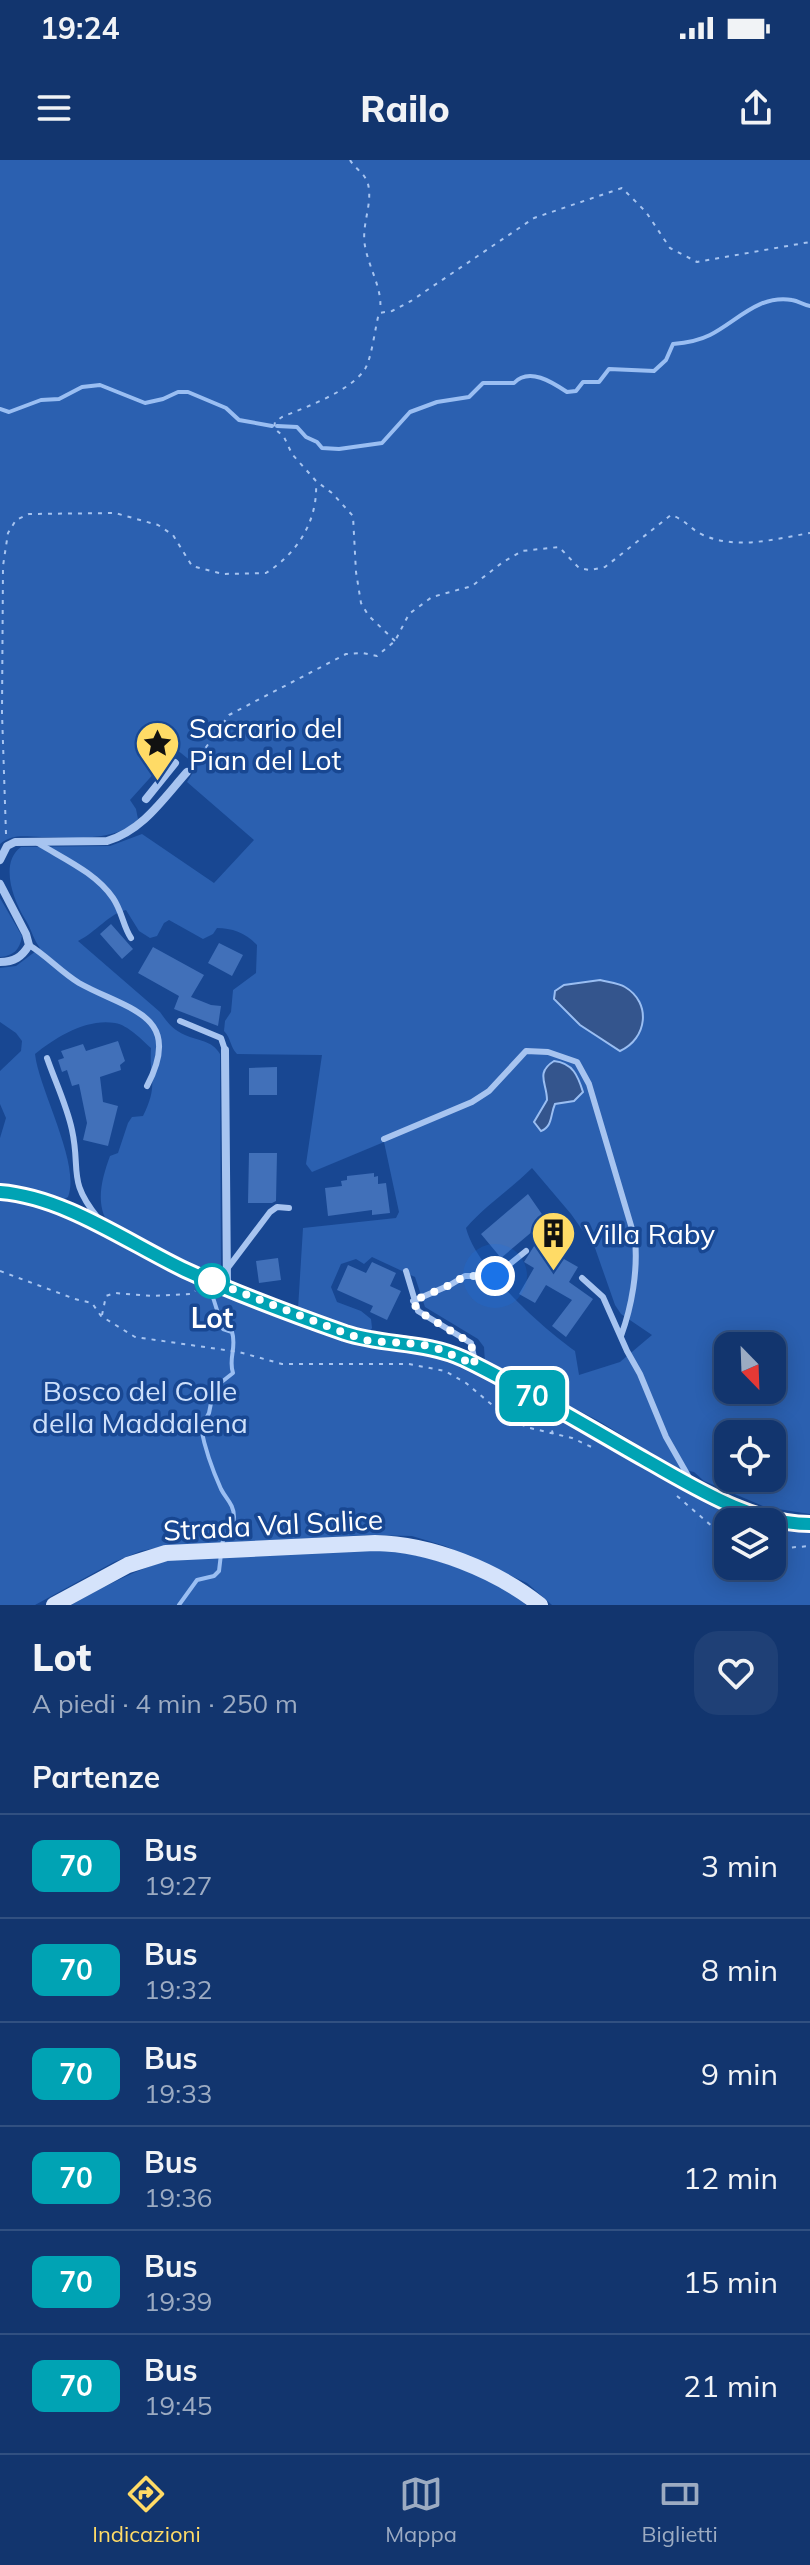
<!DOCTYPE html>
<html lang="it">
<head>
<meta charset="utf-8">
<style>
	:root { --surface:#12356e; --page:#1f4076; --text:#f1f3f6; --muted:#9cabc2; --line:#315081; --accent:#ffdb66 }
	body { margin:0; font-family:Mulish,sans-serif; background:var(--page); color:var(--text); height:100vh; display:flex; flex-direction:column; font-size:30px; white-space:nowrap }
	* { box-sizing:border-box; margin:0 }
	p { font-size:26px; color:var(--muted) }
	.icon { flex:none; width:44px; height:44px; fill:none; stroke:currentColor; stroke-width:2; stroke-linecap:round; stroke-linejoin:round }
	.map { position:relative; height:1445px; overflow:hidden }
	.drawer { display:flex; flex-direction:column; background:var(--surface); flex:1 }
	.drawer>* { flex:none }
	.badge { padding:0 16px; border-radius:12px; font-size:28px; line-height:52px }
	.needle { width:52px; rotate:157deg }
	.tools { position:absolute; left:714px; top:1172px; display:grid; gap:16px }
	.tools a { display:grid; place-items:center; width:72px; height:72px; border-radius:16px; background:var(--surface); box-shadow:0 4px 20px #0003,0 0 0 2px var(--line); font-size:40px }
	.you { position:absolute; width:40px; height:40px; margin:-20px; border:6px solid #fff; border-radius:50%; background:#1a73e8; box-shadow:0 0 0 12px #1a73e833 }
	.map>.badge { position:absolute; translate:-50% -50%; box-shadow:0 0 0 4px #fff }
	h2 { padding:0 32px; font-size:30px; line-height:72px }
	.round { display:grid; place-items:center; flex:none; width:84px; height:84px; border-radius:24px; background:var(--page) }
	.summary { display:flex; align-items:center; justify-content:space-between; height:136px; padding:0 32px }
	h1 { font-size:38px; font-weight:800; line-height:60px }
	ul { padding:0; list-style:none }
	li { display:flex; align-items:center; gap:24px; height:104px; padding:0 32px; border-top:2px solid var(--line) }
	li div { flex:1 }
	li b { display:block; font-size:30px }
	li em { font-style:normal }
	li .badge { min-width:88px; font-weight:700; text-align:center }
	.status { display:flex; justify-content:space-between; align-items:center; height:56px; padding:0 40px; background:var(--surface); direction:ltr }
	.status svg { height:22px; fill:currentColor }
	header { display:flex; justify-content:space-between; align-items:center; height:104px; padding:0 32px; background:var(--surface); font-size:36px; font-weight:800 }
	.tabs { display:flex; justify-content:space-around; align-items:center; height:112px; border-top:2px solid var(--line); background:var(--surface); font-size:22px; color:var(--muted) }
	.tabs a { display:grid; justify-items:center; gap:4px }
	.tabs .active { color:var(--accent) }
	.map>svg:first-child { display:block }
	.green { fill:#2b60b0; fill-rule:evenodd }
	.water { fill:#34558d; stroke:#9abef2; stroke-width:2 }
	.lines { fill:none; stroke-linecap:round; stroke-linejoin:round }
	.stream { stroke:#9abef2; stroke-width:4 }
	.building { fill:#4170b9 }
	.path { stroke:#a7c4f0; stroke-width:2; stroke-dasharray:4 6; stroke-linecap:butt }
	.lane { stroke:#a7c4f0; stroke-width:6 }
	.street { stroke:#a7c4f0; stroke-width:8 }
	.secondary { stroke:#d5e3fb; stroke-width:16 }
	.line-casing { stroke:#fff; stroke-width:18 }
	.line { stroke:#00a3b4; stroke-width:12 }
	.walk { stroke:#fff; stroke-width:8; stroke-dasharray:0 14.4 }
	.stop-dot { fill:#fff; stroke:#00a3b4; stroke-width:4 }
	.labels { text-anchor:middle; stroke-width:7; stroke-linejoin:round; paint-order:stroke }
	.poi-label { font-size:28px; fill:#fff; stroke:#184792; text-anchor:start }
	.stop-label { font-size:28px; font-weight:bold; fill:#fff; stroke:#184792 }
	.park-label { font-size:28px; fill:#cee0fb; stroke:#184792 }
	.street-label { font-size:28px; fill:#fff; stroke:#184792 }
</style>
</head>
<body>
<div class="status"><b>19:24</b><svg viewBox="0 0 49 12"><path d="M0 12V9h3v3zM5 12V6h3v6zM10 12V3h3v9zM15 12V0h3v12zM26 1h20v11H26zM47 4h2v5h-2z"/></svg></div>
<header><svg class="icon" aria-label="menu" viewBox="0 0 24 24"><path d="M4 6h16M4 12h16M4 18h16"/></svg>Railo<svg class="icon" aria-label="share" viewBox="0 0 24 24"><path d="M12 15V3M7 8l5-5 5 5M5 13v7h14v-7"/></svg></header>
<div class="map">
<svg width="810" height="1445" viewBox="0 0 810 1445">
	<rect width="100%" height="100%" fill="#184792"/>
	<path class="green" d="M0,0H810V1354L765,1347L704,1321L694,1312L676,1308L597,1260L485,1203L484,1187L478,1179L425,1147L415,1117L372,1097L364,1104L356,1099L341,1104L331,1127L337,1142L361,1151L371,1159L372,1168L368,1175L298,1149L303,1068L396,1058L399,1052L384,982L312,1012L306,1004L322,895L237,894C230,887 231,878 224,871L225,861L231,852L233,830L256,813L257,785C246,773 232,768 217,768L213,774L203,779L169,760L164,763L157,776L150,778L139,771L126,750C110,753 95,773 78,781L160,852C167,862 173,870 185,875C198,881 212,880 220,894L221,1107L210,1114L108,1063C95,1043 102,1018 110,996L118,993L128,963L132,957L143,956C159,923 149,920 151,888C142,880 128,865 115,863C87,858 56,877 35,894C39,930 81,1004 68,1037L60,1041L0,1026V978L6,958L0,944V911L21,891L22,881L16,873L0,862V808L16,806L40,788C33,779 31,768 25,759C12,738 0,702 21,687L110,686L142,674L214,723L254,680L187,622L197,606L176,589L130,640L136,649L138,659C116,683 71,677 42,677C25,677 14,673 0,684ZM532,1008L571,1054L595,1088L615,1145L621,1154L652,1175L620,1202L579,1215L575,1191C541,1167 476,1108 466,1068C486,1045 511,1029 532,1008ZM728,1186H772V1230H728ZM728,1274H772V1318H728Z
		M0,738L22,776C20,790 13,796 0,797Z
		M0,1040L29,1044L77,1061L179,1112L450,1198L758,1362H728V1406H772V1366L810,1370V1445H552L527,1423L445,1386L412,1376L366,1375L166,1386L141,1391L114,1402L35,1445H0Z
		M377,1389C423,1393 491,1414 526,1445H71C105,1426 138,1408 176,1398Z"/>
	<path class="water" d="M600,820C607,822 619,823 625,827C652,843 647,879 620,891L580,865L554,839L555,831L564,825Z
		M554,901C573,903 578,916 583,932L574,941L555,944C550,955 553,966 541,971L534,962L547,940C547,923 535,913 554,901Z"/>
	<g class="lines">
		<path class="stream" d="M0,249L9,252L41,240L59,239L82,227L100,225L145,243L163,239L178,232H188L226,248L239,260L272,266
			M277,266L297,267L306,277L317,282L322,288L339,289L382,283L410,252L437,242L469,237L483,223H514C529,207 552,222 567,232L576,231L583,222H599L609,209L654,211L666,200L673,184C686,183 698,181 710,175C736,162 759,134 792,140C799,141 803,145 810,146
			M210,1128L223,1169L232,1172C237,1187 228,1199 233,1213L214,1228L209,1253L201,1268C205,1289 212,1309 221,1329C226,1339 234,1344 234,1357C234,1370 223,1374 222,1385
			M179,1445L197,1420L214,1416L219,1411L221,1394"/>
	</g>
	<path class="building" d="M111,764L133,789L122,799L100,774Z
		M219,783L243,795L232,816L208,803Z
		M153,787L204,815L191,837L211,845L221,846L218,866L174,849L179,836L138,813Z
		M118,881L125,901L120,905L121,910L100,917L103,942L118,946L108,986L83,980L87,963L79,924L72,926L67,910L62,912L58,900L64,898L61,891L83,884L86,891Z
		M277,907V935H249V908Z
		M249,993H277L276,1041L272,1043H248Z
		M374,1013V1017L378,1016V1024L386,1023L390,1053L372,1055V1050L328,1056L325,1028L342,1026L341,1021L347,1020V1016Z
		M528,1034L546,1060L501,1098L481,1074Z
		M536,1083L578,1107L569,1122L593,1139L566,1177L552,1166L572,1140L546,1125L535,1143L519,1134L534,1108L524,1102Z
		M278,1098L281,1120L259,1123L256,1101Z
		M372,1102L396,1113L390,1126L401,1131L387,1160L370,1152L373,1146L337,1130L348,1105L366,1113Z"/>
	<g class="lines">
		<path class="path" d="M350,0C355,9 365,13 368,24C373,44 361,65 365,86C369,109 383,129 380,151
			M395,481L368,455L361,443L356,412L353,356L332,333L316,321L292,294L284,277L274,268L275,262L282,257C306,247 351,231 365,209C372,197 375,168 379,153L392,151L411,141L534,58L622,28L646,52L670,88L697,102L810,82
			M194,604L229,555L346,494L363,493L377,496L395,481L409,454L432,437L472,426L503,402L522,391L559,387L579,408L590,410L605,407L671,355C686,360 690,369 703,375C737,390 775,379 810,373
			M6,674L2,553L3,406L8,373L16,360L29,354L115,353L158,365L173,375L192,406L223,414L266,413C298,393 318,360 316,323
			M0,1111L75,1139L92,1143L101,1156L135,1177L239,1192L282,1204H409L445,1211L466,1223L510,1260L530,1268L572,1278L596,1289
			M102,1155L106,1136L115,1133L152,1136L192,1134L195,1131
			M549,1261L553,1274
			M677,1336L728,1380
			M772,1389L810,1386"/>
		<path class="lane" d="M38,683C64,699 96,713 113,738C122,751 123,766 131,778
			M29,785C47,796 61,812 79,823C127,850 185,854 147,926
			M180,861L221,878L225,890
			M47,898C55,921 67,946 72,970C81,1011 67,1020 98,1058
			M384,979L472,942L489,931L526,891L548,892L577,902L589,924L635,1079C638,1110 632,1146 621,1176
			M227,1109L270,1052L277,1047L289,1048
			M406,1111L418,1151L471,1183L475,1202
			M582,1118L603,1137L627,1191L640,1214L666,1277L691,1321
			M413,1141L450,1125L465,1116H495L526,1091"/>
		<path class="street" d="M146,639L175,603
			M0,700L7,686L15,682L107,681C143,670 163,639 187,612
			M0,724L26,774L29,785C22,797 14,802 0,802
			M225,890L227,1127"/>
		<path class="secondary" d="M0,1032C65,1038 128,1082 185,1110C237,1134 291,1154 345,1173C385,1186 424,1180 463,1199C524,1228 582,1264 641,1297C692,1326 750,1364 810,1364
			M54,1445L128,1405L166,1393L375,1383C431,1384 496,1410 540,1445"/>
	</g>
	<g class="lines">
		<defs>
			<path id="line" d="M0,1032C65,1037 128,1083 185,1110C237,1134 291,1154 345,1173C385,1186 425,1181 464,1199C526,1229 586,1266 646,1300C696,1328 752,1364 810,1364"/>
		</defs>
		<use href="#line" class="line-casing"/>
		<use href="#line" class="line"/>
		<path class="walk" d="M212,1121L209,1120L345,1173L369,1181L420,1184L439,1189L475,1205L471,1183L418,1151L413,1141L450,1125L465,1116H495"/>
	</g>
	<defs>
		<symbol id="sight-pin" viewBox="-11 -11 22 30"><path d="M0 17L-7.5 6A9.5 9.5 0 1 1 7.5 6Z" fill="#ffdb66" stroke="#184792"/><path d="M0-6L1.8-2.2L6-1.7L2.9 1.2L3.7 5.4L0 3.3L-3.7 5.4L-2.9 1.2L-6-1.7L-1.8-2.2Z" fill="#111"/></symbol>
		<symbol id="building-pin" viewBox="-11 -11 22 30"><path d="M0 17L-7.5 6A9.5 9.5 0 1 1 7.5 6Z" fill="#ffdb66" stroke="#184792"/><path d="M-4-6H4V6H1V3H-1V6H-4ZM-2.5-4.3h1.7v1.8h-1.7ZM.8-4.3h1.7v1.8H.8ZM-2.5-1h1.7V.8h-1.7ZM.8-1h1.7V.8H.8Z" fill="#111"/></symbol>
	</defs>
	<g fill-rule="evenodd">
		<use href="#sight-pin" x="132" y="558" width="51" height="69"/>
		<use href="#building-pin" x="528" y="1048" width="51" height="69"/>
	</g>
	<circle class="stop-dot" cx="212" cy="1121" r="16"/>
	<g class="labels">
		<g class="poi-label">
			<text x="189" y="578">Sacrario del<tspan x="189" dy="32">Pian del Lot</tspan></text>
			<text x="584" y="1084">Villa Raby</text>
		</g>
		<g class="stop-label">
			<text x="212" y="1168">Lot</text>
		</g>
		<g class="park-label">
			<text x="140" y="1241">Bosco del Colle<tspan x="140" dy="32">della Maddalena</tspan></text>
		</g>
		<g class="street-label">
			<text transform="translate(273 1365) rotate(-3)" y="10">Strada Val Salice</text>
		</g>
	</g>
</svg>
<div class="tools">
<a><svg class="needle" viewBox="-14 -14 28 28"><path d="M0-13l5 13h-10z" fill="#e53935"/><path d="M0 13l5-13h-10z" fill="#9cabc2"/></svg></a>
<a><svg class="icon" aria-label="locate" viewBox="0 0 24 24"><circle cx="12" cy="12" r="6"/><path d="M12 2v4M12 18v4M2 12h4M18 12h4"/></svg></a>
<a><svg class="icon" aria-label="layers" viewBox="0 0 24 24"><path d="M12 4l9 5-9 5-9-5zM3 14l9 5 9-5"/></svg></a>
</div>
<div class="you" style="left:495px;top:1116px"></div>
<b class="badge" style="left:532px;top:1236px;background:#00a3b4;color:#fff">70</b>
</div>
<section class="drawer">
<div class="summary"><div><h1>Lot</h1><p>A piedi · 4 min · 250 m</p></div><a class="round"><svg class="icon" aria-label="heart" viewBox="0 0 24 24"><path d="M12 20l-8-8c-3-5 5-10 8-4 3-6 11-1 8 4z"/></svg></a></div>
<h2>Partenze</h2>
<ul>
<li><span class="badge" style="background:#00a3b4;color:#fff">70</span><div><b>Bus</b><p>19:27</p></div><em>3 min</em></li>
<li><span class="badge" style="background:#00a3b4;color:#fff">70</span><div><b>Bus</b><p>19:32</p></div><em>8 min</em></li>
<li><span class="badge" style="background:#00a3b4;color:#fff">70</span><div><b>Bus</b><p>19:33</p></div><em>9 min</em></li>
<li><span class="badge" style="background:#00a3b4;color:#fff">70</span><div><b>Bus</b><p>19:36</p></div><em>12 min</em></li>
<li><span class="badge" style="background:#00a3b4;color:#fff">70</span><div><b>Bus</b><p>19:39</p></div><em>15 min</em></li>
<li><span class="badge" style="background:#00a3b4;color:#fff">70</span><div><b>Bus</b><p>19:45</p></div><em>21 min</em></li>
</ul>
</section>
<nav class="tabs">
<a class="active"><svg class="icon" aria-label="directions" viewBox="0 0 24 24"><path d="M12 3l9 9-9 9-9-9zM9 14v-3h6M13 9l2 2-2 2"/></svg>Indicazioni</a>
<a><svg class="icon" aria-label="map" viewBox="0 0 24 24"><path d="M3 6l6-2 6 2 6-2v14l-6 2-6-2-6 2zM9 4v14M15 6v14"/></svg>Mappa</a>
<a><svg class="icon" aria-label="tickets" viewBox="0 0 24 24"><path d="M3 7h18v10H3zM15 7v10"/></svg>Biglietti</a>
</nav>
</body>
</html>
